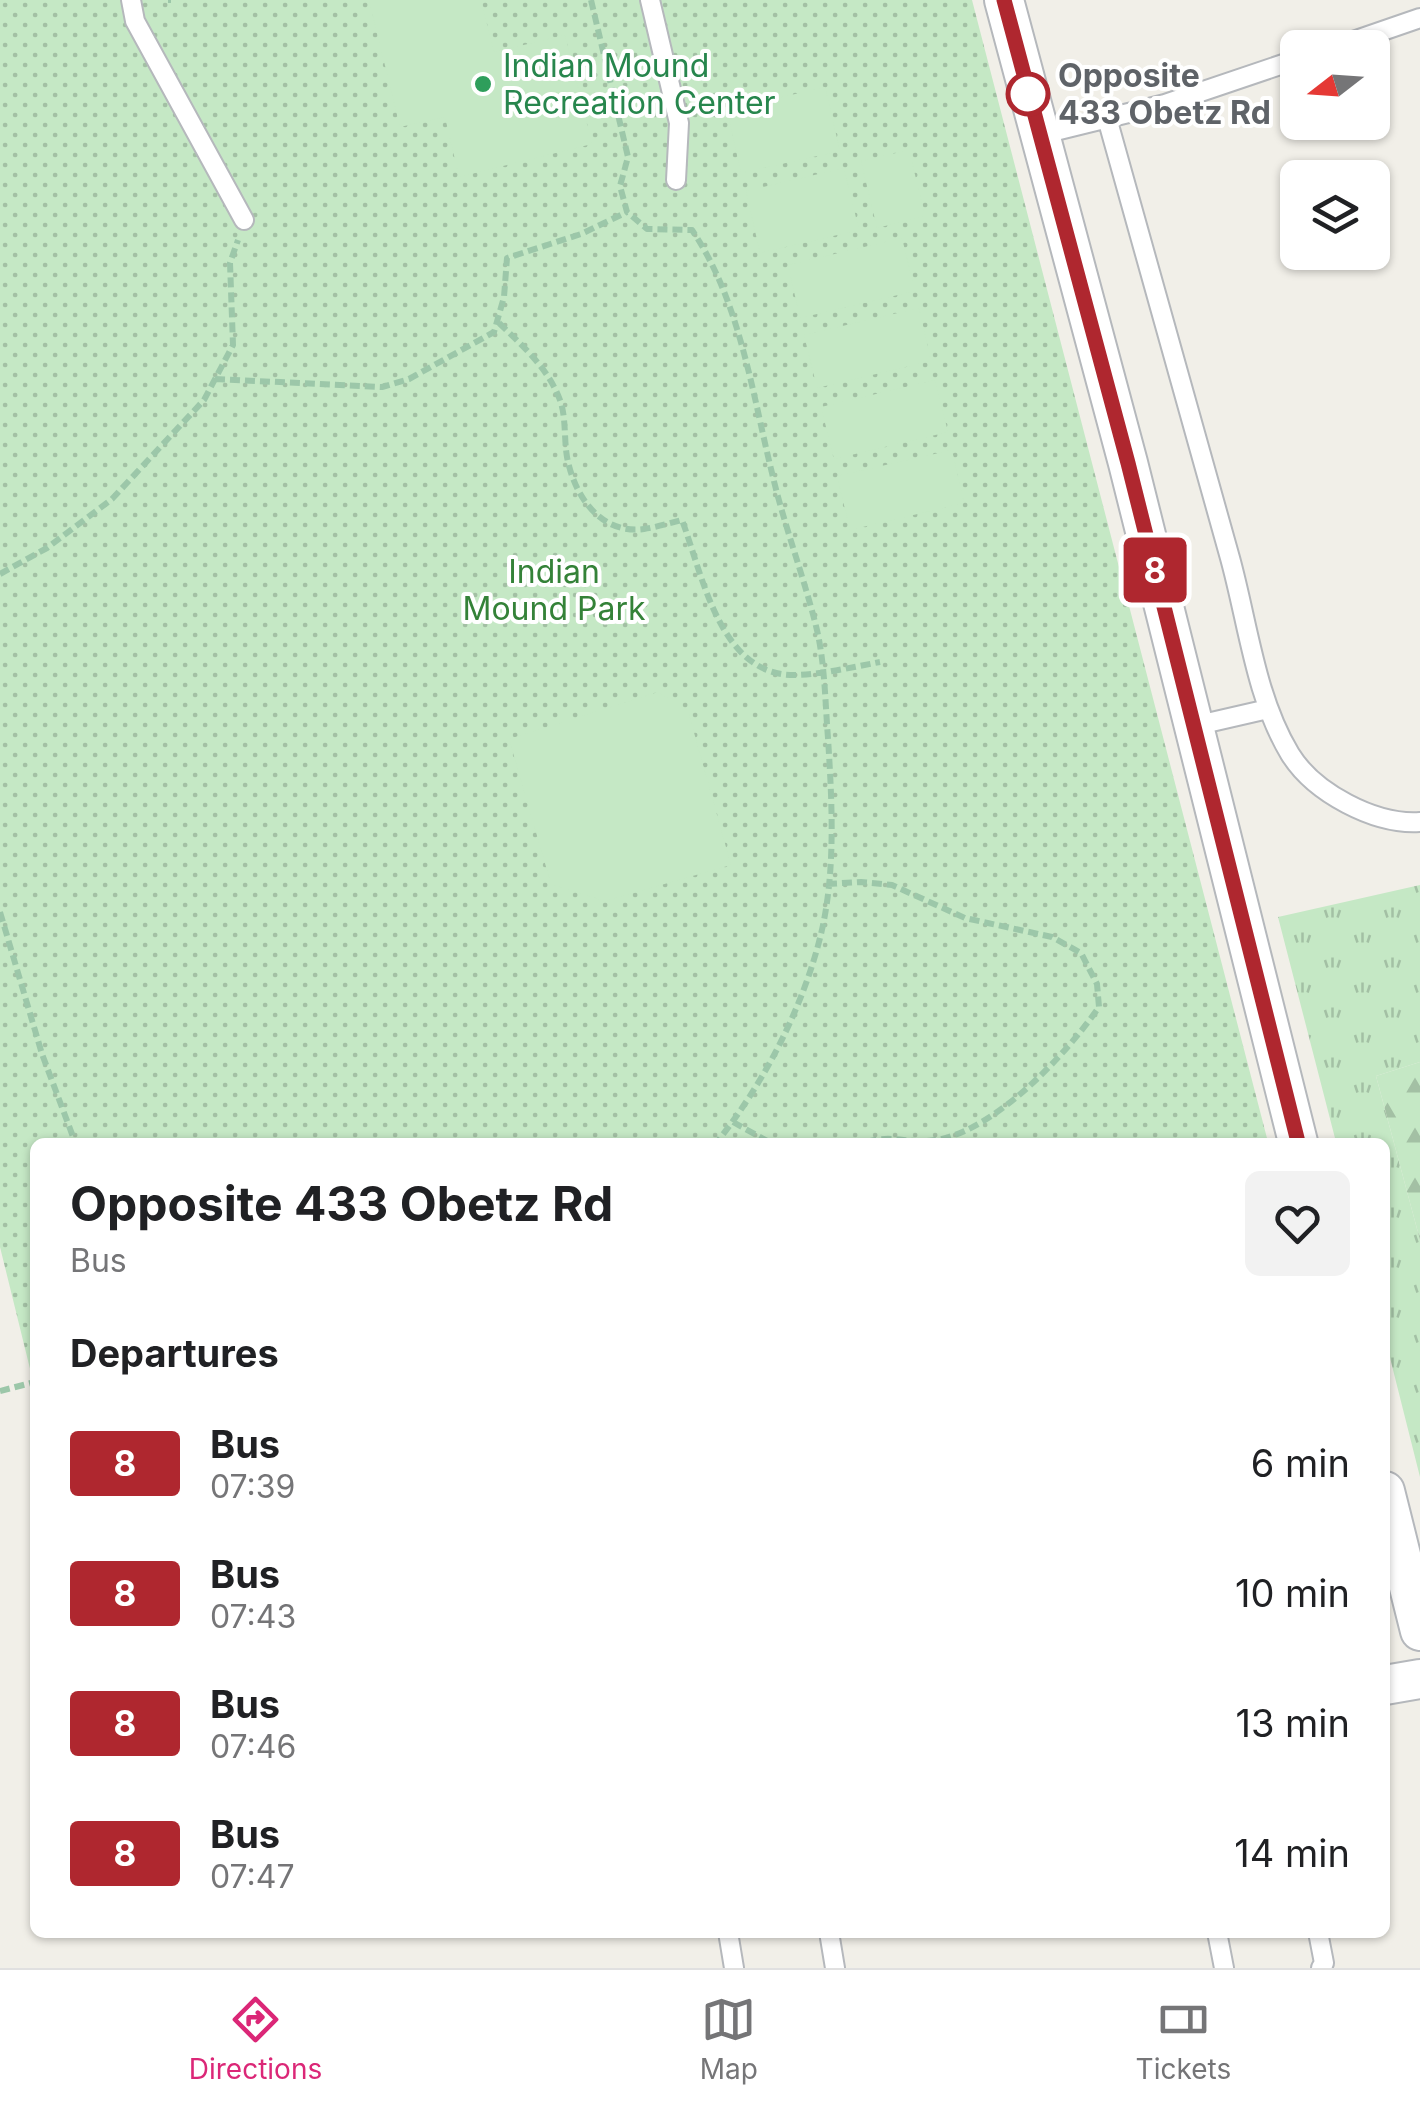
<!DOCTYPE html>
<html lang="en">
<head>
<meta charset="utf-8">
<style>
	:root { --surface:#fff; --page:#f2f2f2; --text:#202124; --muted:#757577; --line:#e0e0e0; --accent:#db2777 }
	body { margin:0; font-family:Inter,sans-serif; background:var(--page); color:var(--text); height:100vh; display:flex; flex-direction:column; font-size:38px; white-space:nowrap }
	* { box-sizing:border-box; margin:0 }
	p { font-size:32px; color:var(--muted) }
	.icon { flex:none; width:55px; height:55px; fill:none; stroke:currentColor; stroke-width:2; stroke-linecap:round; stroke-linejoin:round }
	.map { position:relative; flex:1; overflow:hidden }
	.details { position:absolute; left:30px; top:1138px; width:1360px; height:800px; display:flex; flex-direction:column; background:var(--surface); border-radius:15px; box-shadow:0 2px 8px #0004 }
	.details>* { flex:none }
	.badge { padding:0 20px; border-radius:8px; font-size:35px; line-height:65px }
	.needle { width:65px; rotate:253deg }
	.controls { position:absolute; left:1280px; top:30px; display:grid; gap:20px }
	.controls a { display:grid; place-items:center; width:110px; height:110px; border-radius:15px; background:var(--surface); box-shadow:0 2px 8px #0004; font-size:50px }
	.map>.badge { position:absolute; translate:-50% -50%; box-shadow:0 0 0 5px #fff }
	h2 { padding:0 40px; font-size:38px; line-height:90px }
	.round { display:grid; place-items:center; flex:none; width:105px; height:105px; border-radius:15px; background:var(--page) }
	.headline { display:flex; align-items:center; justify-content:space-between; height:170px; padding:0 40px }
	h1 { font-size:48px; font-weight:700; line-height:75px }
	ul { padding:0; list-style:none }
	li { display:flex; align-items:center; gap:30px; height:130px; padding:0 40px }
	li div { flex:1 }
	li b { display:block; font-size:38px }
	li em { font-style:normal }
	li .badge { min-width:110px; font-weight:700; text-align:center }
	.tab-bar { display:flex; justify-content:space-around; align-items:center; height:140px; border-top:2px solid var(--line); background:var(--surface); font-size:28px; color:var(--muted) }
	.tab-bar a { display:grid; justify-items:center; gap:5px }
	.tab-bar .on { color:var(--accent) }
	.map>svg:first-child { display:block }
	.grass { fill:url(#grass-tufts) }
	.forest { fill:url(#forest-firs) }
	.park { fill:url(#park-dots) }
	.pitch { fill:#c5e8c5 }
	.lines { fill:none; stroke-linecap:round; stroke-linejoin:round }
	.service-casing { stroke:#b5b8bc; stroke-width:22 }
	.minor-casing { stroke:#b5b8bc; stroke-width:42 }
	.path { stroke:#9cc7a9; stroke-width:6; stroke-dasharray:10 5; stroke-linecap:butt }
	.service { stroke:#fff; stroke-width:18 }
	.minor { stroke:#fff; stroke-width:38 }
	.line-casing { stroke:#fff; stroke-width:22 }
	.line { stroke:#af272f; stroke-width:15 }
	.leisure-dot { fill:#2e9e5b; stroke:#fff; stroke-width:4 }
	.stop-dot { fill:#fff; stroke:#af272f; stroke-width:5 }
	.labels { text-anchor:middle; stroke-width:8; stroke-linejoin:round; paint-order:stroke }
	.leisure-label { font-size:32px; fill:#27864d; stroke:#fff; text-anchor:start }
	.stop-label { font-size:32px; font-weight:bold; fill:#5f6368; stroke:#fff; text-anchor:start }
	.park-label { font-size:32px; fill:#348238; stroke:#fff }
</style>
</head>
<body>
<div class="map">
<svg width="1420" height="1968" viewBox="0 0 1420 1968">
	<defs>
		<pattern id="grass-tufts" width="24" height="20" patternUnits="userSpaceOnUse" patternTransform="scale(2.5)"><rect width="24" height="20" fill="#c5e8c5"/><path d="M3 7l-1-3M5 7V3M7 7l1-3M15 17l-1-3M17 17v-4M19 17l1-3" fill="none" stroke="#a3c0a4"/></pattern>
		<pattern id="forest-firs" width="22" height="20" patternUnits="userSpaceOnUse" patternTransform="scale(2.5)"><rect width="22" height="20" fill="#c5e8c5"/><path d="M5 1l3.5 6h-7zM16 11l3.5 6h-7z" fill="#a3c0a4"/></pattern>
		<pattern id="park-dots" width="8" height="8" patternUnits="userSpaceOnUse" patternTransform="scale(2.5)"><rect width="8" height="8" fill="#c5e8c5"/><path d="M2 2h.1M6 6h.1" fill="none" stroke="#a3c0a4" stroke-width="1.8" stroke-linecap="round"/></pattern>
	</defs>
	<rect width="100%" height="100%" fill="#f1efe8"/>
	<path class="grass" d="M1420,885V1062L1376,1076L1420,1240V1477L1385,1338V1142H1336L1278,917Z"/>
	<path class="forest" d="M1420,1062V1240L1376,1076Z"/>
	<path class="park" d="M0,0H972L1268,1142H35V1389L0,1247Z"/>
	<path class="pitch" d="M369,0H481L494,52L565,35L592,144L459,177L445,117L400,127Z
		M825,87L840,151L741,173L727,110Z
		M909,150L925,216L877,228L861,161Z
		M844,168L859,230L760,253L746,191Z
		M902,238L915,291L800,318L788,265Z
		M919,308L931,361L817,388L804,335Z
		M935,380L948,432L834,459L821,407Z
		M952,450L964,503L850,530L837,476Z
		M658,692L688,711L731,865L605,901L551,884L509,739Z"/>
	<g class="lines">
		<defs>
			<path id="service" d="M131,0L135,21L244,220
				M650,0L679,123L676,180
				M1333,48L1420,18
				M1107,118C1148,265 1189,412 1230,558C1248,623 1255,696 1290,754C1314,793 1375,825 1420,822
				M1039,135L1165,104L1298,59
				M1194,726L1268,709
				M728,1932L734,1968
				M829,1932L835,1968
				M1217,1932L1224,1968
				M1318,1932L1324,1963L1321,1968"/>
			<path id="minor" d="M1004,0L1128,463L1298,1142
				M1385,1491L1420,1631
				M1385,1685L1420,1679"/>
		</defs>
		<use href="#service" class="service-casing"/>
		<use href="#minor" class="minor-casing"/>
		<path class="path" d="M168,0H171
			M591,0L628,157L620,186L627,212L647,229L692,230C740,301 752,392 772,473C784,525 803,574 816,626C825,662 825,701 828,738C832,802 836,871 821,934C803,1008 764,1083 717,1142
			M499,323C523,346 550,370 561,403C566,420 564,439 567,457C574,495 600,535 644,529C657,527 670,523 682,520C703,576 720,677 796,675C824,674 853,667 880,662
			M215,379L382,387L409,379L494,332L504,297L507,258L581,234L627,212
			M0,574L47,548L112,499L204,400L233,345L230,263L238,240
			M827,884L861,882L892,885L965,918L1052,937L1081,953L1097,984L1099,1007C1065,1056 989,1138 927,1141C903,1142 891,1135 866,1142
			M0,912L42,1054L75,1142
			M733,1122L769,1142
			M0,1391L35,1382"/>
		<use href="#service" class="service"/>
		<use href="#minor" class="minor"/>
	</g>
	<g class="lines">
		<defs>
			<path id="line" d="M1004,0L1128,463L1298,1142"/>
		</defs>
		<use href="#line" class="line-casing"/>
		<use href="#line" class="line"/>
	</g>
	<circle class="leisure-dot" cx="483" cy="84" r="10"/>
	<circle class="stop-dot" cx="1028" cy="94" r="20"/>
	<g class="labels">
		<g class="leisure-label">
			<text x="503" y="77">Indian Mound<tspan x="503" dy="37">Recreation Center</tspan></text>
		</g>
		<g class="stop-label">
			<text x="1058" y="87">Opposite<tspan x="1058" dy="37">433 Obetz Rd</tspan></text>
		</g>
		<g class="park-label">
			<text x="554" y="583">Indian<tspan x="554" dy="37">Mound Park</tspan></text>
		</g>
	</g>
</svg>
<div class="controls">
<a><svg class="needle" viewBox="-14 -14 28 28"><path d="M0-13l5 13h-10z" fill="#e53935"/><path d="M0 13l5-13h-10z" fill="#757577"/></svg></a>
<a><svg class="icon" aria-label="layers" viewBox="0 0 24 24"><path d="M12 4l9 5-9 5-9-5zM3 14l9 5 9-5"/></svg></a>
</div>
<b class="badge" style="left:1155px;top:570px;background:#af272f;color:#fff">8</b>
<section class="details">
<div class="headline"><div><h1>Opposite 433 Obetz Rd</h1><p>Bus</p></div><a class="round"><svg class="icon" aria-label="heart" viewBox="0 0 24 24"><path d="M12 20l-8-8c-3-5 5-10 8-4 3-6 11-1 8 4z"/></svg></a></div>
<h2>Departures</h2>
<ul>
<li><span class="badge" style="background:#af272f;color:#fff">8</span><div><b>Bus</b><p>07:39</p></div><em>6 min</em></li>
<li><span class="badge" style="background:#af272f;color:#fff">8</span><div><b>Bus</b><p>07:43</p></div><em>10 min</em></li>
<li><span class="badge" style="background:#af272f;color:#fff">8</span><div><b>Bus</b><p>07:46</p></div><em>13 min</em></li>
<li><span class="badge" style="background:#af272f;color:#fff">8</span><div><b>Bus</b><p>07:47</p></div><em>14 min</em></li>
</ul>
</section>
</div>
<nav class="tab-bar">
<a class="on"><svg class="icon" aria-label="directions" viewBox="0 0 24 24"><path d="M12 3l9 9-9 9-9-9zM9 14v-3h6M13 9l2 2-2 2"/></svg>Directions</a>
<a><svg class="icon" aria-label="map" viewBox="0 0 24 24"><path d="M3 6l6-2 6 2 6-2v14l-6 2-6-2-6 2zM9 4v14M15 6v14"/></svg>Map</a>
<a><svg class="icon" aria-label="tickets" viewBox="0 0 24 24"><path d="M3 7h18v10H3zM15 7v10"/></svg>Tickets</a>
</nav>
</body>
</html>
